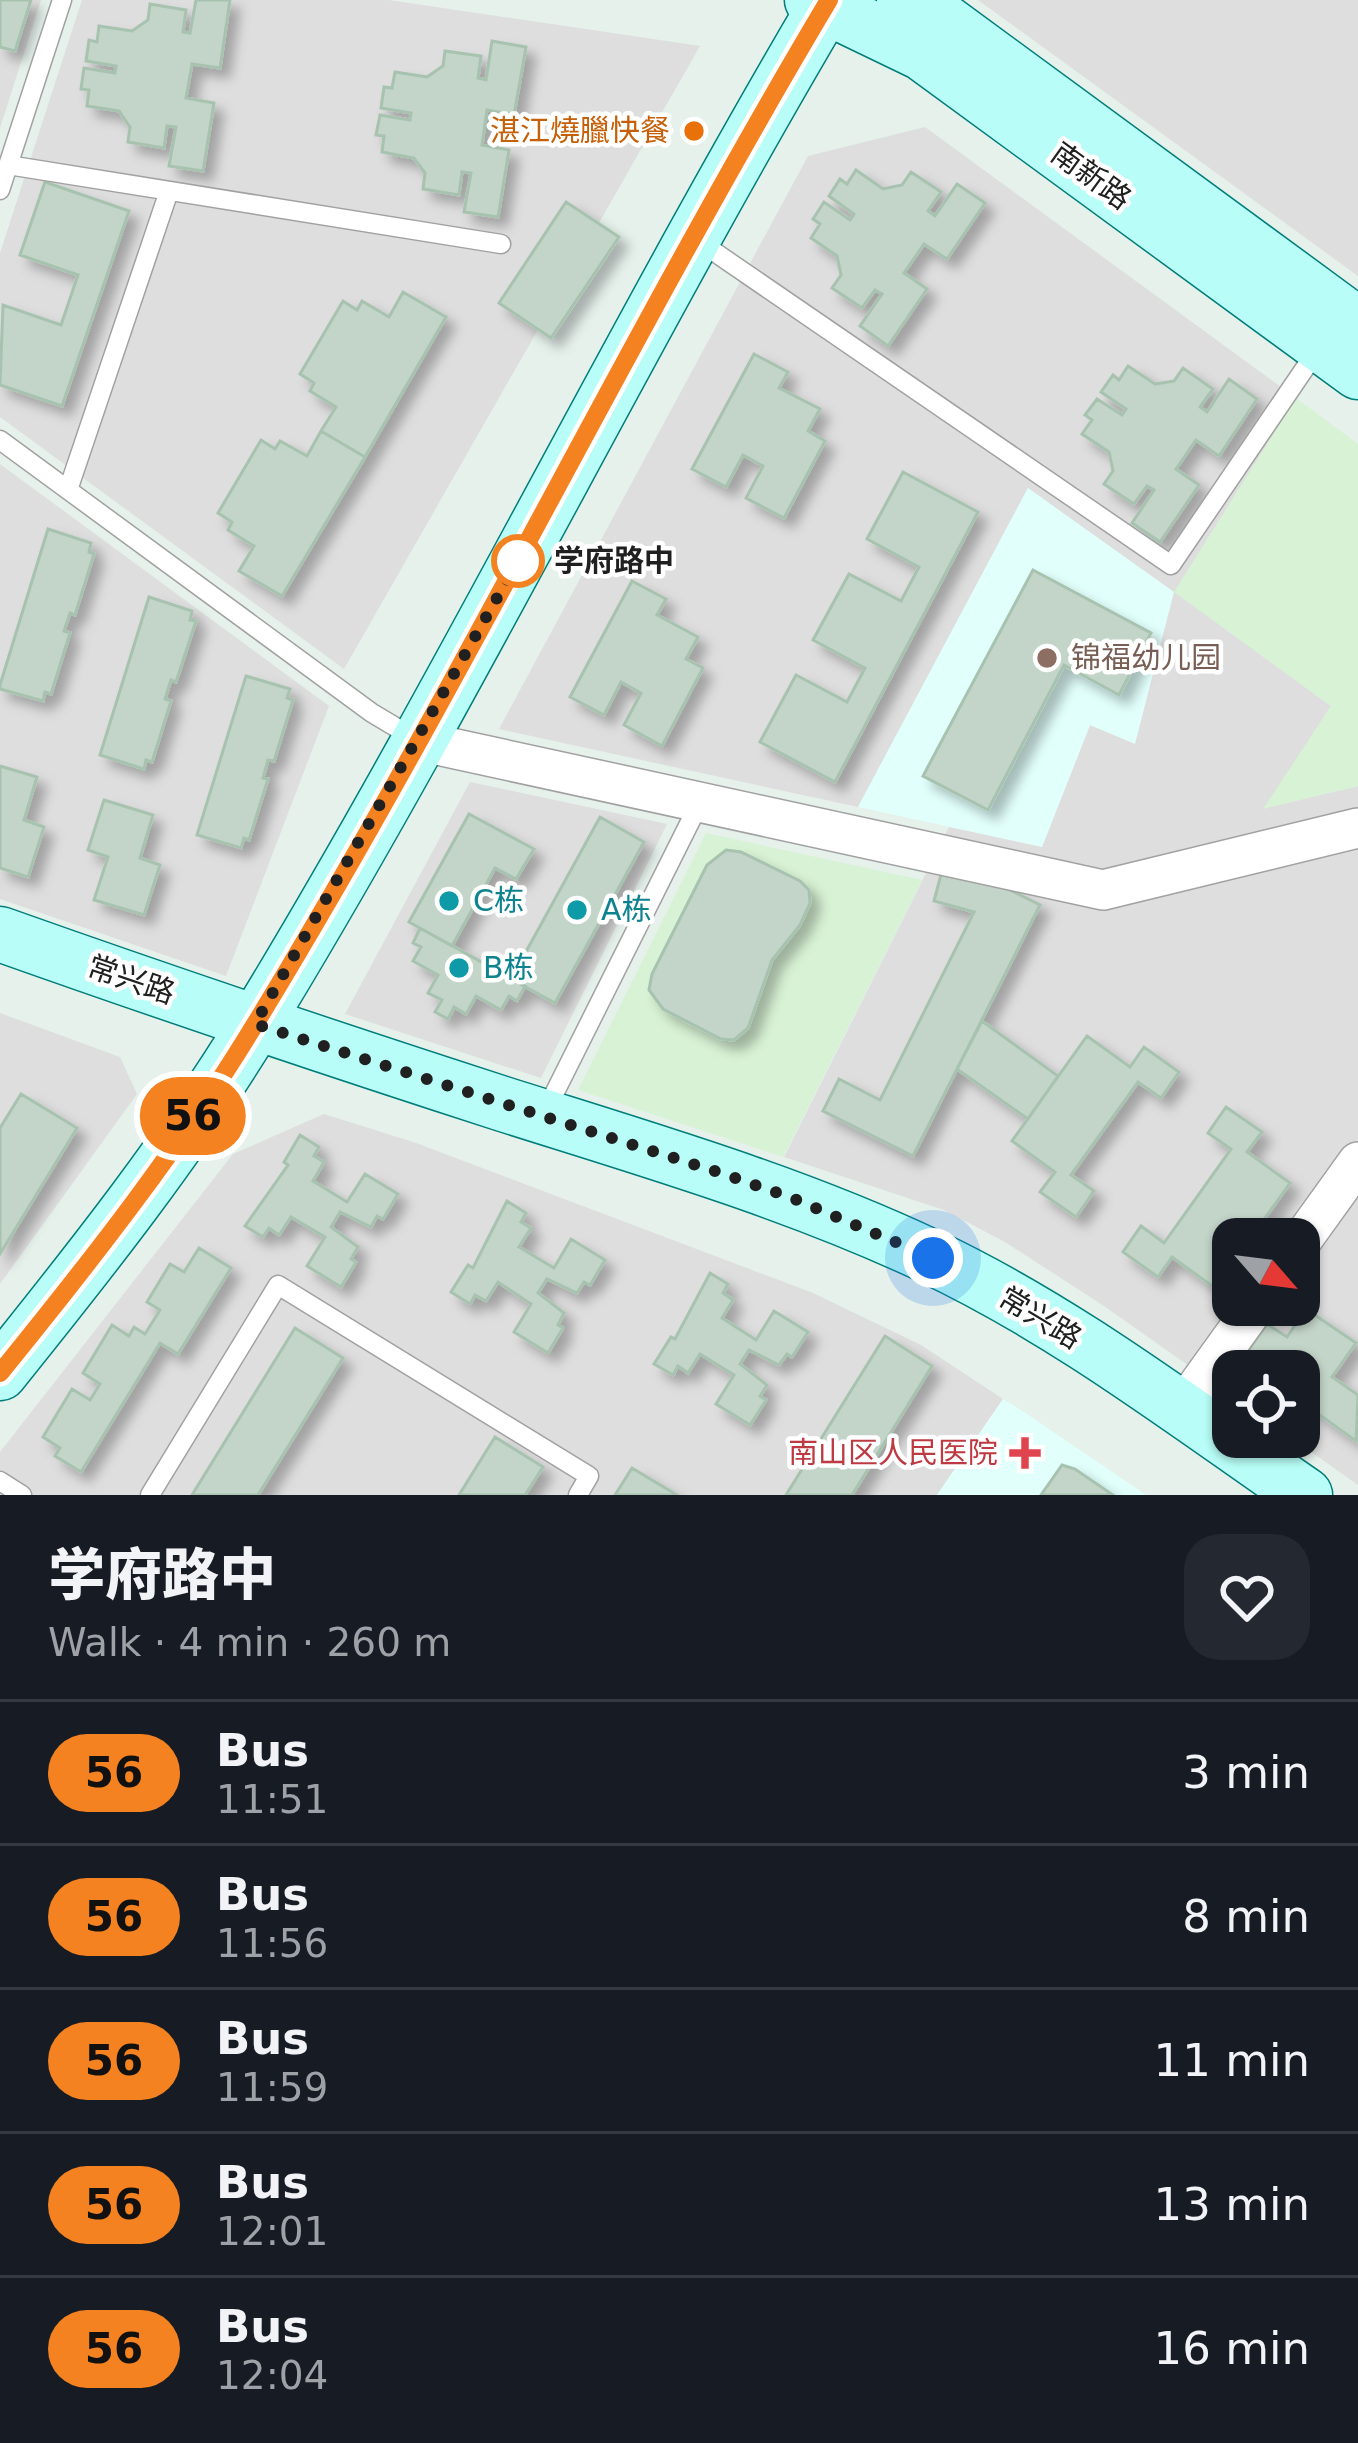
<!DOCTYPE html>
<html lang="en">
<head>
<meta charset="utf-8">
<style>
	:root { --surface:#171b24; --page:#242831; --text:#f1f3f6; --muted:#9ea1a6; --line:#363941 }
	body { margin:0; font-family:"DejaVu Sans","Noto Sans SC",sans-serif; background:var(--page); color:var(--text); height:100vh; display:flex; flex-direction:column; font-size:45px; white-space:nowrap }
	* { box-sizing:border-box; margin:0 }
	p { font-size:39px; color:var(--muted) }
	.icon { flex:none; width:66px; height:66px; fill:none; stroke:currentColor; stroke-width:2; stroke-linecap:round; stroke-linejoin:round }
	.map { position:relative; height:1495px; overflow:hidden }
	.details { display:flex; flex-direction:column; background:var(--surface); flex:1 }
	.details>* { flex:none }
	.badge { padding:0 24px; border-radius:39px; font-size:42px; line-height:78px }
	.needle { width:78px; rotate:118deg }
	.fabs { position:absolute; left:1212px; top:1218px; display:grid; gap:24px }
	.fabs a { display:grid; place-items:center; width:108px; height:108px; border-radius:24px; background:var(--surface); box-shadow:0 3px 9px #0004; font-size:60px }
	.you { position:absolute; width:60px; height:60px; margin:-30px; border:9px solid #fff; border-radius:50%; background:#1a73e8; box-shadow:0 0 0 18px #1a73e833 }
	.map>.badge { position:absolute; translate:-50% -50%; box-shadow:0 0 0 6px #fff }
	.round { display:grid; place-items:center; flex:none; width:126px; height:126px; border-radius:36px; background:var(--page) }
	.head { display:flex; align-items:center; justify-content:space-between; height:204px; padding:0 48px }
	h1 { font-size:57px; font-weight:800; line-height:90px }
	ul { padding:0; list-style:none }
	li { display:flex; align-items:center; gap:36px; height:144px; padding:0 48px; border-top:3px solid var(--line) }
	li div { flex:1 }
	li b { display:block; font-size:45px }
	li em { font-style:normal }
	li .badge { min-width:132px; font-weight:700; text-align:center }
	.map>svg:first-child { display:block }
	.residential { fill:#dddedd; fill-rule:evenodd }
	.commercial { fill:#d8f2d5 }
	.education { fill:#e1fffb }
	.building { fill:#c3d4c8; stroke:#a7c3b0; stroke-width:3; filter:url(#shadow) }
	.lines { fill:none; stroke-linecap:round; stroke-linejoin:round }
	.lane-casing { stroke:#a1a1a1; stroke-width:21 }
	.street-casing { stroke:#a1a1a1; stroke-width:42 }
	.secondary-casing { stroke:#007e7a; stroke-width:57 }
	.lane { stroke:#fff; stroke-width:18 }
	.street { stroke:#fff; stroke-width:39 }
	.secondary { stroke:#b8fdf7; stroke-width:54 }
	.line-casing { stroke:#fff; stroke-width:27 }
	.line { stroke:#f58220; stroke-width:18 }
	.walk { stroke:#202020; stroke-width:12; stroke-dasharray:0 21.6 }
	.food-dot { fill:#e8710a; stroke:#fff; stroke-width:4.5 }
	.stop-dot { fill:#fff; stroke:#f58220; stroke-width:6 }
	.education-dot { fill:#8d6e63; stroke:#fff; stroke-width:4.5 }
	.culture-dot { fill:#0f9aa8; stroke:#fff; stroke-width:4.5 }
	.health-dot { fill:#e0444e; stroke:#fff; stroke-width:4.5 }
	.labels { text-anchor:middle; stroke-width:9; stroke-linejoin:round; paint-order:stroke }
	.food-label { font-size:30px; fill:#c56008; stroke:#fff; text-anchor:end }
	.street-label { font-size:30px; fill:#202020; stroke:#fff }
	.stop-label { font-size:30px; font-weight:bold; fill:#202020; stroke:#fff; text-anchor:start }
	.education-label { font-size:30px; fill:#785e54; stroke:#fff; text-anchor:start }
	.culture-label { font-size:30px; fill:#0d838f; stroke:#fff; text-anchor:start }
	.health-label { font-size:30px; fill:#be3a42; stroke:#fff; text-anchor:end }
</style>
</head>
<body>
<div class="map">
<svg width="1358" height="1495" viewBox="0 0 1358 1495">
	<defs>
		<filter id="shadow"><feDropShadow dx="9" dy="9" stdDeviation="6" flood-color="#0004"/></filter>
	</defs>
	<rect width="100%" height="100%" fill="#e6f1ec"/>
	<path class="residential" d="M0,0H41L0,128Z
		M82,0H389L700,46L344,669L0,417V253Z
		M978,0H1358V276Z
		M925,127L1296,398L1175,592L1331,706L1265,808L1358,786V1485L1290,1437H1299V1371H1233V1397L1104,1306L1005,1242L944,1210L784,1157L949,827L1042,847L1090,725L1135,743L1028,488L858,807L499,729L808,156ZM1233,1239H1299V1305H1233Z
		M0,464L329,706L226,976L0,899Z
		M470,782L667,824L541,1078L345,1014Z
		M0,1013L120,1057L137,1094L0,1284Z
		M324,1114L416,1143L813,1293L921,1345L1003,1399L937,1495H0V1452L233,1154Z"/>
	<path class="commercial" d="M1296,398L1358,444V786L1263,809L1331,706L1174,592Z
		M706,833L922,880L783,1157L578,1090Z"/>
	<path class="education" d="M1028,488L1174,592L1135,744L1090,725L1042,847L858,807Z
		M1003,1399L1024,1412L1146,1495H937Z"/>
	<path class="building" d="M0,0H31L15,51L0,47Z
		M196,0H230L220,68L192,64L186,98L214,103L203,171L169,166L176,127L167,126L164,148L128,142L130,127L119,111L87,106L89,90L81,89L84,68L115,73L116,66L86,61L89,40L97,42L99,26L132,31L148,20L150,4L186,10L183,32L190,33Z
		M492,41L526,47L514,115L487,110L482,145L509,150L498,217L464,212L471,173L462,172L459,195L423,189L425,173L414,158L382,152L384,136L376,135L380,115L410,120L411,113L381,108L384,87L392,88L395,72L427,77L443,66L445,51L481,56L478,78L486,80Z
		M856,170L883,189L902,185L911,172L941,192L928,211L935,216L957,184L985,203L947,259L924,244L904,273L927,289L888,346L860,326L882,294L875,290L862,308L832,288L841,275L837,256L811,238L820,224L813,219L824,202L850,220L854,214L829,196L840,179L847,184Z
		M45,182L129,211L62,406L0,385L3,305L61,325L78,275L20,255Z
		M566,202L619,237L551,338L499,303Z
		M403,292L446,317L365,457L321,431L336,407L310,391L314,383L300,374L343,301L357,310L362,301L389,317Z
		M754,354L788,372L779,388L820,409L808,431L825,441L784,518L746,498L763,466L743,455L726,487L692,469Z
		M1128,366L1155,384L1174,381L1183,368L1213,389L1200,407L1207,412L1229,379L1257,399L1219,456L1196,440L1176,469L1199,485L1160,542L1132,523L1154,490L1147,486L1134,504L1104,484L1113,471L1109,452L1082,434L1092,420L1085,415L1097,399L1122,415L1126,409L1101,392L1113,375L1119,380Z
		M321,431L365,457L282,596L239,571L254,546L228,530L232,522L218,513L261,440L275,449L280,441L307,456Z
		M903,472L978,512L835,782L760,742L796,675L847,702L865,668L813,640L849,574L901,601L919,567L867,539Z
		M48,529L91,543L89,552L94,554L75,615L70,613L64,631L70,633L51,694L45,692L43,701L0,689V685Z
		M1033,570L1151,633L1119,695L1064,665L988,810L923,776Z
		M632,581L666,599L657,615L698,637L686,659L703,668L662,746L624,725L641,693L621,682L604,715L570,697Z
		M149,597L192,611L190,620L196,621L176,682L171,680L165,699L171,701L152,762L146,760L144,769L100,755Z
		M246,676L290,689L287,698L293,700L274,761L268,760L263,778L268,779L249,840L244,838L241,848L197,835Z
		M0,766L37,777L24,820L44,827L28,877L0,868Z
		M104,800L153,815L140,858L160,865L144,915L94,900L108,857L88,850Z
		M469,814L534,849L516,879L495,868L452,946L409,922Z
		M600,817L644,842L555,1003L511,979Z
		M726,850L741,852L800,881L809,890L810,903L800,925L772,960L748,1028L734,1040L721,1039L663,1009L649,990L652,974L707,865Z
		M943,867L990,880L1040,905L913,1156L823,1111L839,1079L880,1100L974,912L934,901Z
		M420,928L525,986L517,1001L509,996L501,1010L476,996L466,1014L454,1007L448,1019L435,1012L442,1000L428,993L438,975L413,961L421,947L413,943Z
		M982,1021L1058,1076L1028,1119L957,1069Z
		M1087,1036L1130,1067L1144,1047L1179,1072L1161,1098L1138,1082L1071,1175L1094,1191L1076,1217L1040,1192L1055,1172L1012,1141Z
		M21,1094L77,1128L0,1254V1128Z
		M1226,1107L1262,1132L1247,1152L1290,1183L1250,1239H1233V1263L1215,1288L1172,1257L1158,1277L1123,1252L1141,1226L1164,1243L1231,1149L1208,1133Z
		M300,1135L319,1147L314,1156L324,1162L313,1181L347,1202L365,1174L398,1194L383,1219L377,1216L371,1227L340,1212L331,1227L358,1247L351,1259L356,1262L341,1287L307,1266L325,1237L291,1217L279,1235L269,1228L263,1237L245,1226L288,1165L284,1162Z
		M507,1201L526,1213L521,1222L531,1228L519,1247L554,1268L571,1239L605,1260L590,1285L584,1282L577,1293L547,1279L538,1293L564,1313L558,1325L563,1328L548,1353L514,1332L531,1304L498,1282L486,1301L475,1295L470,1304L451,1292L468,1265L473,1268Z
		M199,1248L231,1268L178,1354L160,1343L81,1472L55,1456L60,1448L43,1437L72,1389L90,1400L100,1384L83,1373L112,1325L129,1336L134,1327L145,1334L160,1310L147,1302L170,1264L184,1272Z
		M710,1273L728,1284L723,1293L733,1300L722,1318L756,1340L774,1311L808,1332L792,1357L787,1354L779,1365L749,1350L740,1364L767,1385L760,1396L766,1400L750,1425L716,1404L734,1375L700,1354L688,1373L678,1366L673,1375L654,1364L671,1337L675,1339Z
		M1306,1309L1356,1343L1332,1377L1358,1395L1356,1441L1303,1403L1312,1390L1299,1381V1371H1256L1241,1361L1267,1324L1287,1337Z
		M295,1328L343,1358L258,1495H192Z
		M885,1336L932,1366L852,1495H786Z
		M495,1437L543,1467L525,1495H459Z
		M1062,1465L1075,1469L1113,1495H1041Z
		M632,1468L677,1495H615Z"/>
	<g class="lines">
		<defs>
			<path id="lane" d="M8,165L501,244
				M0,190L62,0
				M697,240L1171,565L1318,349
				M0,440L372,713L414,738
				M68,490L169,191
				M544,1114L700,802
				M0,1481L22,1495
				M150,1495L278,1285L589,1476L578,1495"/>
			<path id="street" d="M419,741L1103,890L1358,828
				M1299,1244L1358,1162
				M1181,1409L1256,1305"/>
			<path id="secondary" d="M812,0L922,53L1358,372
				M904,0L941,19L1358,325
				M0,934C166,993 333,1049 500,1103C645,1149 791,1191 929,1256C1063,1319 1183,1411 1305,1495
				M0,1373C91,1260 182,1145 257,1021C460,688 630,336 829,0"/>
		</defs>
		<use href="#lane" class="lane-casing"/>
		<use href="#street" class="street-casing"/>
		<use href="#secondary" class="secondary-casing"/>
		<use href="#lane" class="lane"/>
		<use href="#street" class="street"/>
		<use href="#secondary" class="secondary"/>
	</g>
	<g class="lines">
		<defs>
			<path id="line" d="M0,1373C91,1261 182,1145 257,1021C460,688 629,335 829,0"/>
		</defs>
		<use href="#line" class="line-casing"/>
		<use href="#line" class="line"/>
		<path class="walk" d="M518,561L255,1024L721,1173L792,1198L933,1258"/>
	</g>
	<circle class="food-dot" cx="694" cy="131" r="12"/>
	<circle class="stop-dot" cx="518" cy="561" r="24"/>
	<circle class="education-dot" cx="1047" cy="658" r="12"/>
	<g class="culture-dot">
		<circle cx="449" cy="901" r="12"/>
		<circle cx="577" cy="910" r="12"/>
		<circle cx="459" cy="968" r="12"/>
	</g>
	<path class="health-dot" d="M1019 1435h12v12h12v12h-12v12h-12v-12h-12v-12h12z"/>
	<g class="labels">
		<g class="food-label">
			<text x="670" y="141">湛江燒臘快餐</text>
		</g>
		<g class="street-label">
			<text transform="translate(1091 176) rotate(36)" y="10">南新路</text>
			<text transform="translate(131 980) rotate(19)" y="10">常兴路</text>
			<text transform="translate(1040 1318) rotate(31)" y="10">常兴路</text>
		</g>
		<g class="stop-label">
			<text x="554" y="571">学府路中</text>
		</g>
		<g class="education-label">
			<text x="1071" y="668">锦福幼儿园</text>
		</g>
		<g class="culture-label">
			<text x="473" y="911">C栋</text>
			<text x="601" y="920">A栋</text>
			<text x="483" y="978">B栋</text>
		</g>
		<g class="health-label">
			<text x="998" y="1463">南山区人民医院</text>
		</g>
	</g>
</svg>
<div class="fabs">
<a><svg class="needle" viewBox="-14 -14 28 28"><path d="M0-13l5 13h-10z" fill="#e53935"/><path d="M0 13l5-13h-10z" fill="#9ea1a6"/></svg></a>
<a><svg class="icon" aria-label="locate" viewBox="0 0 24 24"><circle cx="12" cy="12" r="6"/><path d="M12 2v4M12 18v4M2 12h4M18 12h4"/></svg></a>
</div>
<div class="you" style="left:933px;top:1258px"></div>
<b class="badge" style="left:193px;top:1116px;background:#f58220;color:#111">56</b>
</div>
<section class="details">
<div class="head"><div><h1>学府路中</h1><p>Walk · 4 min · 260 m</p></div><a class="round"><svg class="icon" aria-label="heart" viewBox="0 0 24 24"><path d="M12 20l-8-8c-3-5 5-10 8-4 3-6 11-1 8 4z"/></svg></a></div>
<ul>
<li><span class="badge" style="background:#f58220;color:#111">56</span><div><b>Bus</b><p>11:51</p></div><em>3 min</em></li>
<li><span class="badge" style="background:#f58220;color:#111">56</span><div><b>Bus</b><p>11:56</p></div><em>8 min</em></li>
<li><span class="badge" style="background:#f58220;color:#111">56</span><div><b>Bus</b><p>11:59</p></div><em>11 min</em></li>
<li><span class="badge" style="background:#f58220;color:#111">56</span><div><b>Bus</b><p>12:01</p></div><em>13 min</em></li>
<li><span class="badge" style="background:#f58220;color:#111">56</span><div><b>Bus</b><p>12:04</p></div><em>16 min</em></li>
</ul>
</section>
</body>
</html>
